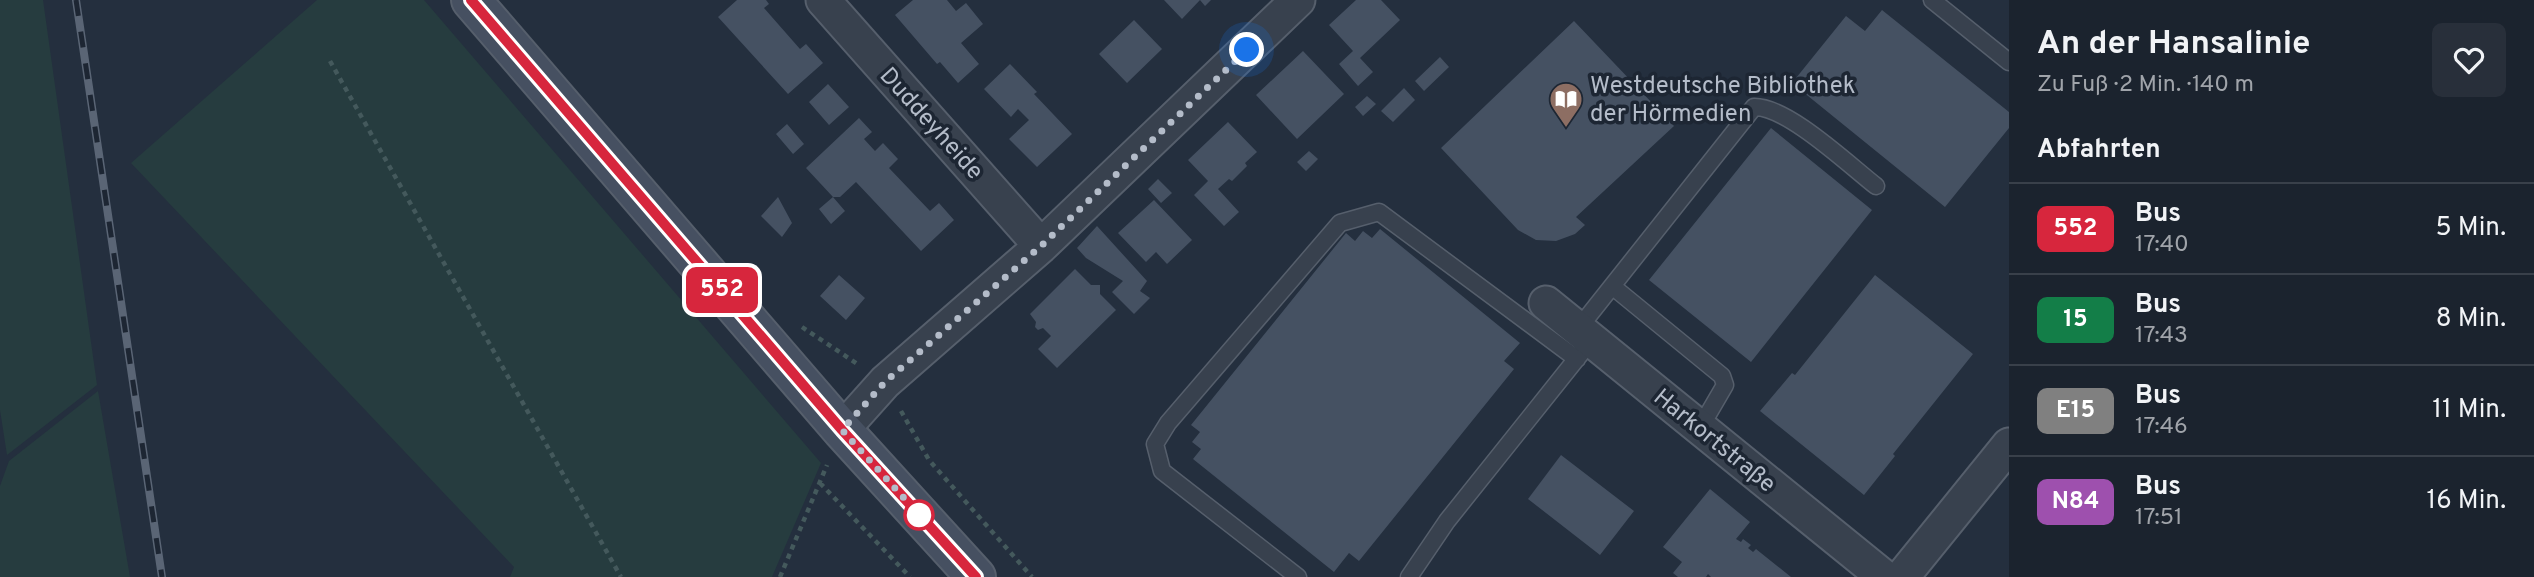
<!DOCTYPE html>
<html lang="de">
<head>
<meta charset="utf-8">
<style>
	:root { --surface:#1b232e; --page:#282f3a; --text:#f1f3f6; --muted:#a0a4aa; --line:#39404a }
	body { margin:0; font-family:Overpass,sans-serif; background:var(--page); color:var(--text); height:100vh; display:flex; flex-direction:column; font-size:26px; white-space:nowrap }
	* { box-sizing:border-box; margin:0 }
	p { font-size:23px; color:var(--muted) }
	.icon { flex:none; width:38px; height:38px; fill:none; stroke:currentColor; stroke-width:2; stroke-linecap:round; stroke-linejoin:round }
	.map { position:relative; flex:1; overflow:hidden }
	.drawer { display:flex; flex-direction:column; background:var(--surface); width:525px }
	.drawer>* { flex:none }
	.badge { padding:0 14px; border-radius:10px; font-size:24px; line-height:46px }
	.you { position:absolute; width:35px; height:35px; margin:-18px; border:5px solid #fff; border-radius:50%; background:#1a73e8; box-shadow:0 0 0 10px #1a73e833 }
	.map>.badge { position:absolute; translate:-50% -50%; box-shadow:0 0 0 4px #fff }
	h2 { padding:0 28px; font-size:26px; line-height:63px }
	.round { display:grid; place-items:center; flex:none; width:74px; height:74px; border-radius:10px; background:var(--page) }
	.overview { display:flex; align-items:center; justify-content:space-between; height:119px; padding:0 28px }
	h1 { font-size:33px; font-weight:700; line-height:52px }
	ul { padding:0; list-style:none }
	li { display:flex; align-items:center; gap:21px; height:91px; padding:0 28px; border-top:2px solid var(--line) }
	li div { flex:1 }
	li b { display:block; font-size:26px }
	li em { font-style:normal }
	li .badge { min-width:77px; font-weight:700; text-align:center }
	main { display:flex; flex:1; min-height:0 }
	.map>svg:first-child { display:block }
	.green { fill:#263c3f }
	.building { fill:#455162 }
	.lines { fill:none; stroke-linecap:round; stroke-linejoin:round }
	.lane-casing { stroke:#565f6c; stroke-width:19 }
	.street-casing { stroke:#565f6c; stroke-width:37 }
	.secondary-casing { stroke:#565f6c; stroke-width:42 }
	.path { stroke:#44595c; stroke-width:4.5; stroke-dasharray:5 5; stroke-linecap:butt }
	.lane { stroke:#38414e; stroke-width:16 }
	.street { stroke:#38414e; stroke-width:33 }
	.secondary { stroke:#465061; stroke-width:38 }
	.rail-casing { stroke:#5a6575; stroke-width:8 }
	.rail { stroke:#1d2633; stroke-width:5; stroke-dasharray:16; stroke-linecap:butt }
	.line-casing { stroke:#fff; stroke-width:16 }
	.line { stroke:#d7263d; stroke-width:10 }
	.walk { stroke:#b4bcc9; stroke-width:7; stroke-dasharray:0 12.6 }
	.stop-dot { fill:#fff; stroke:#d7263d; stroke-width:3.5 }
	.labels { text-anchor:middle; stroke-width:7; stroke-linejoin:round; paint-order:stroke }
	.poi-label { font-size:24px; fill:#b4bcc9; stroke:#1d2633; text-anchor:start }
	.street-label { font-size:24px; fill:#b4bcc9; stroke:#1d2633 }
</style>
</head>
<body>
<main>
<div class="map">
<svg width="2009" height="577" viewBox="0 0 2009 577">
	<rect width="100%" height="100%" fill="#242f3e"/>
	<path class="green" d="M0,0H43L97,385L7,455L0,410Z
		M317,0H424L821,463L772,577H510L514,567L131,163Z
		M98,391L130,577H0V486L9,461Z"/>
	<path class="building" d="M737,0H766L769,4L764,8L800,49L806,44L823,63L788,94L718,17Z
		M913,0H947L956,11L966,3L983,24L961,43L979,64L958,83L940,62L937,64L895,15Z
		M1164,0H1211L1205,6L1200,0L1182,19Z
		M1356,0H1381L1400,20L1360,58L1373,72L1358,86L1339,64L1353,51L1329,25Z
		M1882,10L2009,112V128L1945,207L1792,83L1846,16L1865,31Z
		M1134,20L1162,49L1127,83L1099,54Z
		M1574,21L1674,126L1576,217L1585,225L1575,234L1556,241L1536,240L1518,230L1441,148Z
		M1303,51L1344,94L1297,139L1256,95Z
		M1440,57L1449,67L1424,91L1415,81Z
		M1010,64L1037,92L1034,94L1072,134L1037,167L1009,139L1029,120L1018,109L1011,117L984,89Z
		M828,84L849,107L829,125L809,102Z
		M1404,88L1415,100L1393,122L1381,111Z
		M1367,96L1376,104L1363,116L1355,107Z
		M859,118L872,132L864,139L875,151L883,143L898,159L889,168L930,211L939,203L954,220L921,251L856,182L840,197H833L806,168Z
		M1228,122L1257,152L1245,163L1247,166L1232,181L1229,179L1218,189L1239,212L1224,226L1194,195L1208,181L1188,160Z
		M787,124L804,144L793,154L776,134Z
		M1771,128L1872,210L1751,362L1649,280Z
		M1309,151L1318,159L1306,171L1297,162Z
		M1158,179L1172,193L1161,203L1148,189Z
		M778,197L792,223L782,237L761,216Z
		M833,197L845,211L831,224L819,209Z
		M1154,200L1192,240L1167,264L1156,252L1146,262L1118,233Z
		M1097,226L1147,281L1140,291L1150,298L1134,314L1112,292L1123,281L1086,258L1077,248Z
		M1380,229L1520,343L1504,361L1514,369L1359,561L1349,553L1334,572L1193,459L1201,449L1192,442L1200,432L1191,425L1346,233L1355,241L1363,231L1372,238Z
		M1075,269L1091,285H1100V294L1116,310L1057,368L1038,349L1051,336L1043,328L1038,330L1035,327L1036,322L1030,314Z
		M839,275L865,298L846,320L820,296Z
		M1875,275L1973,354L1893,454L1895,456L1864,495L1760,411L1792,373L1795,375Z
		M1561,455L1634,511L1600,555L1528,499Z
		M1710,489L1750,522L1736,539L1741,542L1743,539L1751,545L1748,548L1753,552L1756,549L1791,577H1711L1708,574L1706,577H1678L1673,573L1682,562L1663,547Z"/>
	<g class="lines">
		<defs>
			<path id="lane" d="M1932,0L2009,62
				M1612,286L1722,376L1725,385L1700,428
				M1578,329L1754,107C1787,106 1849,165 1876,186
				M1298,577L1162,471L1155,444L1168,423L1340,223L1379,212L1577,359
				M1409,577L1447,521L1582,352"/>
			<path id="street" d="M823,0L1041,246
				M1546,303L1884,577
				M842,430L885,382L1041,246L1298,0
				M1902,577L2009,445"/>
			<path id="secondary" d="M471,0L842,430L976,577"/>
		</defs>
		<use href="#lane" class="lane-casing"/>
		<use href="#street" class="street-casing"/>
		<use href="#secondary" class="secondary-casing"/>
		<path class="path" d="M330,61L621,577
			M802,327L859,365
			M901,411L929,460L1032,577
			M820,483L910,577
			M780,577L827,465"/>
		<use href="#lane" class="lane"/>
		<use href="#street" class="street"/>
		<use href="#secondary" class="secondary"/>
		<defs>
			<path id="rail" d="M76,0L162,577"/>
		</defs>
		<use href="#rail" class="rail-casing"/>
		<use href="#rail" class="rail"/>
	</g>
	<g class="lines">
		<defs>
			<path id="line" d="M471,0L842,430L976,577"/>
		</defs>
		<use href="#line" class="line-casing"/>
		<use href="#line" class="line"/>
		<path class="walk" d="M919,515L924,520L842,430L885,382L1041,246L1247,50"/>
	</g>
	<defs>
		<symbol id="library-pin" viewBox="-11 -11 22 30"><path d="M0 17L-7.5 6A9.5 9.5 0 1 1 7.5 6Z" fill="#8d6e63" stroke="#1d2633"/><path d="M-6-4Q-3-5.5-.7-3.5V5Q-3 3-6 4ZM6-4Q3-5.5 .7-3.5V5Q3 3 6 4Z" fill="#fff"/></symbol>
	</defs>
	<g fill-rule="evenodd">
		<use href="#library-pin" x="1547" y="80" width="38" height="52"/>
	</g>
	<circle class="stop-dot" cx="919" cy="515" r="14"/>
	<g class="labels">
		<g class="poi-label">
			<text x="1590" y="93">Westdeutsche Bibliothek<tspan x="1590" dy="28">der Hörmedien</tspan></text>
		</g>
		<g class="street-label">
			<text transform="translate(932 123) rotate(48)" y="8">Duddeyheide</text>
			<text transform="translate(1715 440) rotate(39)" y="8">Harkortstraße</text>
		</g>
	</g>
</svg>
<div class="you" style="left:1247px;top:50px"></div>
<b class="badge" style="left:722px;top:290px;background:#d7263d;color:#fff">552</b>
</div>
<section class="drawer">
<div class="overview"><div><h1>An der Hansalinie</h1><p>Zu Fuß · 2 Min. · 140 m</p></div><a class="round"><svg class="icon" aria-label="heart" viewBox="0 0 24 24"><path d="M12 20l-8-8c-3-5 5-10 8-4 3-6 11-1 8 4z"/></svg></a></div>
<h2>Abfahrten</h2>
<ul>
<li><span class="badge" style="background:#d7263d;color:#fff">552</span><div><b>Bus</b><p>17:40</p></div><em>5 Min.</em></li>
<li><span class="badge" style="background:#137e48;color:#fff">15</span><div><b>Bus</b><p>17:43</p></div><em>8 Min.</em></li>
<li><span class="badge" style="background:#808080;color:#fff">E15</span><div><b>Bus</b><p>17:46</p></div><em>11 Min.</em></li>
<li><span class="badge" style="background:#9e50ae;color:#fff">N84</span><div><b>Bus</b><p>17:51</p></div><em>16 Min.</em></li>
</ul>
</section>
</main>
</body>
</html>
